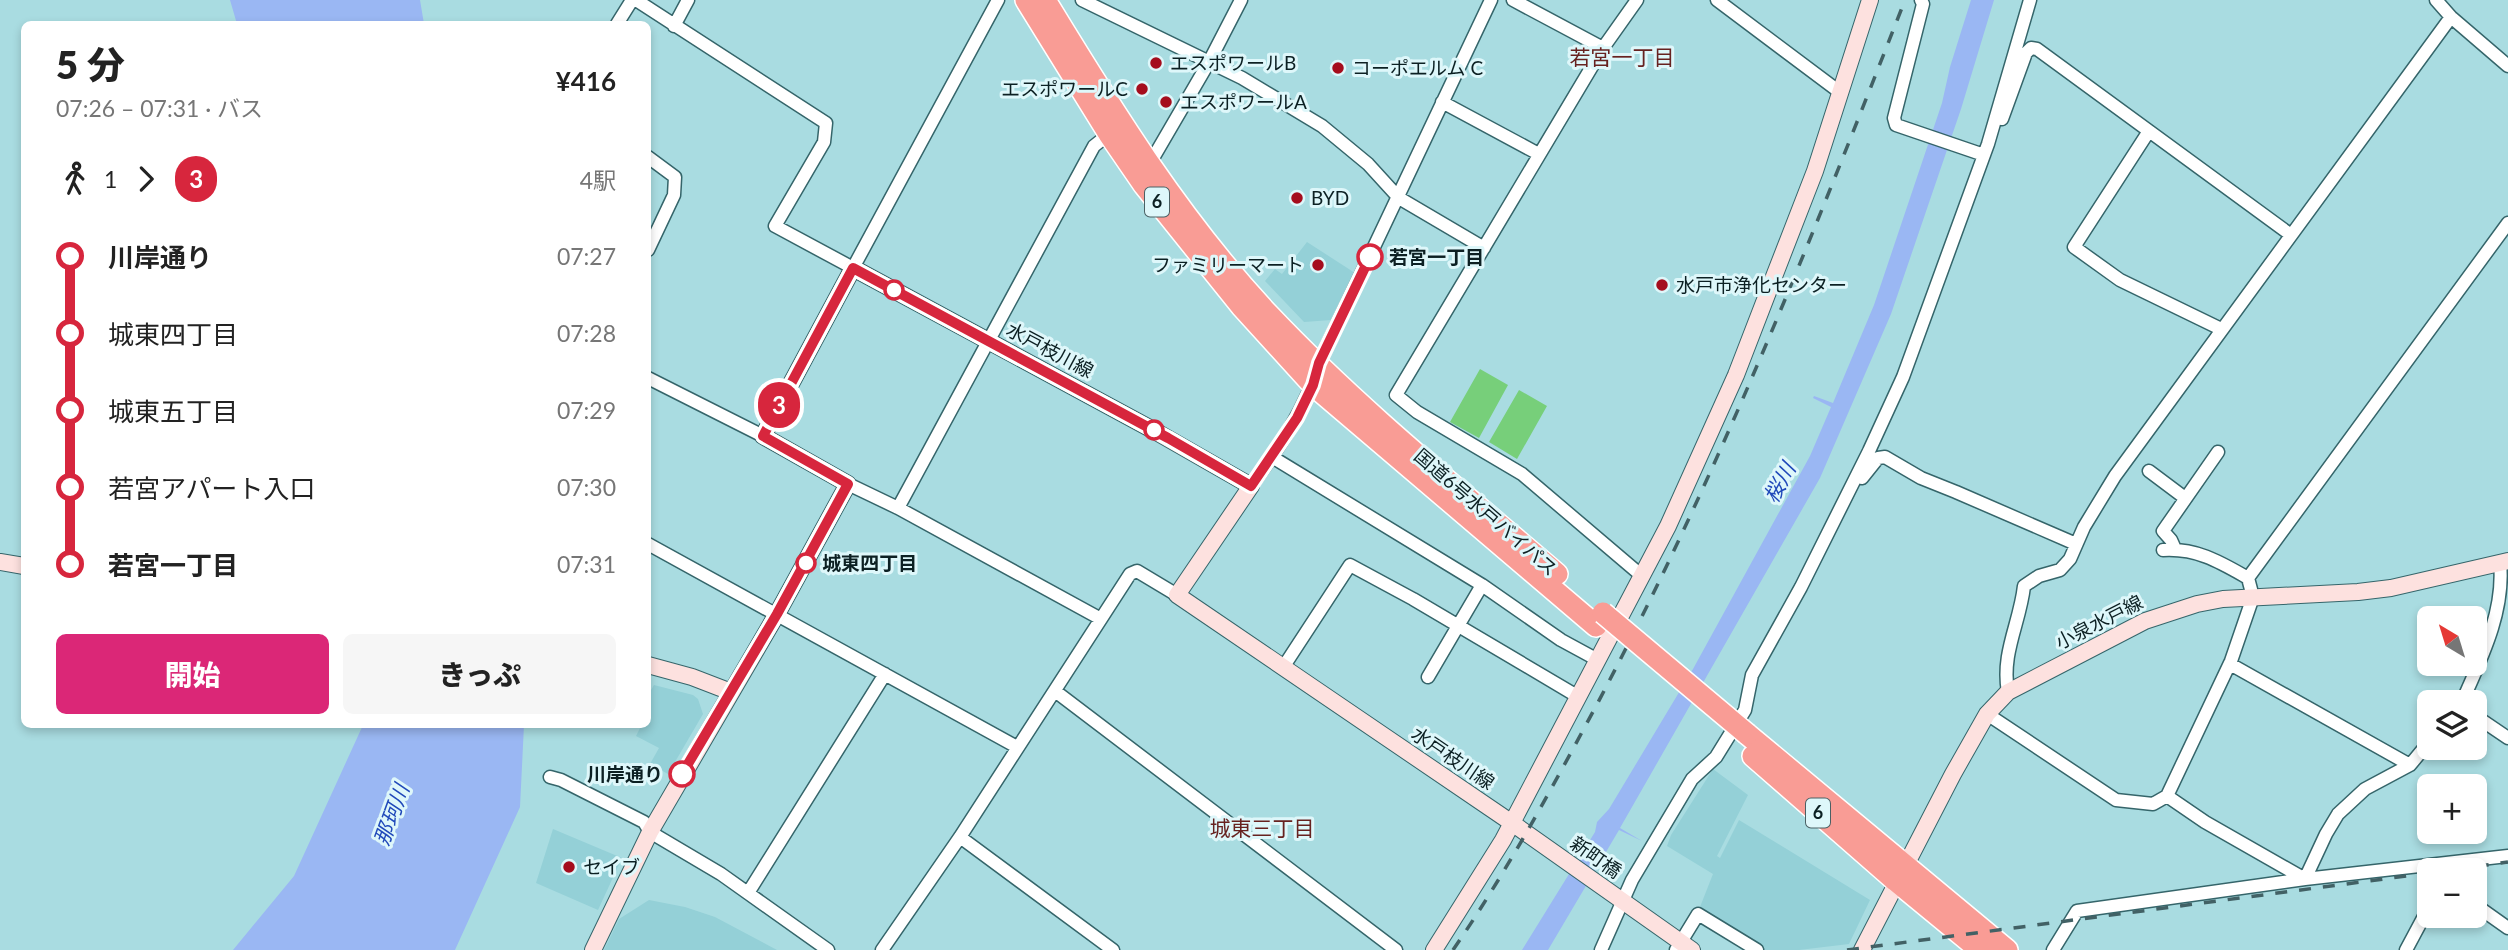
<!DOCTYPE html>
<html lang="ja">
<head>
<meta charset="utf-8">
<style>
	:root { --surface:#fff; --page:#f6f6f6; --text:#222; --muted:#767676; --accent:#db2777 }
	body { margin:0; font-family:Lato,"Noto Sans JP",sans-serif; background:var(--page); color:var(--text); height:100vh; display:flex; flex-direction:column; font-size:26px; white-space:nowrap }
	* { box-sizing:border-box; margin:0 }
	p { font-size:23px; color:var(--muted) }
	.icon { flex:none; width:38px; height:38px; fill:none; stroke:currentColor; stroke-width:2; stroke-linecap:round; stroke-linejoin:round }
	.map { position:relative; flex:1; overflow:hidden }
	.drawer { position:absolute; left:21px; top:21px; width:630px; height:707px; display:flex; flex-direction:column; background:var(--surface); border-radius:10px; box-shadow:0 4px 10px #0003 }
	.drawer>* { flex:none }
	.badge { padding:0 14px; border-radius:23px; font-size:24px; line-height:46px }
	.needle { width:46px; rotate:322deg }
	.fabs { position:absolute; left:2417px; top:606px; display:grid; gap:14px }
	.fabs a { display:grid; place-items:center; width:70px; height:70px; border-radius:10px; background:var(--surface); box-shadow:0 4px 10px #0003; font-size:35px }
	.map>.badge { position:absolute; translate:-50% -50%; box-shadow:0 0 0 4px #fff }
	.legs { display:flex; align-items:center; gap:10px; height:77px; padding:0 35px; font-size:23px }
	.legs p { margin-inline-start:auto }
	.head { display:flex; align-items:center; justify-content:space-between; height:119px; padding:0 35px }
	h1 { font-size:38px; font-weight:800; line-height:52px }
	.action { display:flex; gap:14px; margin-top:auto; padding:14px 35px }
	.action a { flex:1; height:80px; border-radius:10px; background:var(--accent); color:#fff; font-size:28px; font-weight:800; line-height:80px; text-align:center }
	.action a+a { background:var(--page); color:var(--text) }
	ul { padding:0 35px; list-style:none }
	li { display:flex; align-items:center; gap:24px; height:77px; font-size:26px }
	li i { display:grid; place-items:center; width:10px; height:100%; margin:0 9px; background:currentColor }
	li i::after { content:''; width:18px; height:18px; margin:-9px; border:5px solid; border-radius:50%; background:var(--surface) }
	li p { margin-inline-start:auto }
	li:first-child i { background:linear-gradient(#0000 50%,currentColor 0) }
	li:last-child i { background:linear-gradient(currentColor 50%,#0000 0) }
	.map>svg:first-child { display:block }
	.built { fill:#94d0d7 }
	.green { fill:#77cf7a }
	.water { fill:#9ab7f3 }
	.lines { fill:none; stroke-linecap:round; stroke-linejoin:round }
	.street-casing { stroke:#35656a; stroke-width:15 }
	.secondary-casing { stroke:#35656a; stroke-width:18 }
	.highway-casing { stroke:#fff; stroke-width:24 }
	.street { stroke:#fff; stroke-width:12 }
	.secondary { stroke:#fde1df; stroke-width:16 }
	.highway { stroke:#f99c95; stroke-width:21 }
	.rail { stroke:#426165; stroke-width:3.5; stroke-dasharray:12 12; stroke-linecap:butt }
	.highway-bridge-casing { stroke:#fff; stroke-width:24; stroke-linecap:butt }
	.highway-bridge { stroke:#f99c95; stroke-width:21 }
	.line-1-casing { stroke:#fff; stroke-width:16 }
	.line-1 { stroke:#d7263d; stroke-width:10 }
	.poi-dot { fill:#a50d1d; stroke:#def7fa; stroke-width:2.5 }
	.stop-1-dot { fill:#fff; stroke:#d7263d; stroke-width:3.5 }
	.labels { text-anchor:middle; stroke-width:6; stroke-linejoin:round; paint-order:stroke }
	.shield { fill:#def7fa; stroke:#4b6064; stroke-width:2 }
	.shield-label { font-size:18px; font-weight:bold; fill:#0c2023 }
	.poi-label { font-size:19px; fill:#0c2023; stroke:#def7fa; text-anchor:start }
	.stop-label { font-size:19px; font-weight:bold; fill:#0c2023; stroke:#def7fa; text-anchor:start }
	.street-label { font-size:19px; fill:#0c2023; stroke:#def7fa }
	.neighbourhood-label { font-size:21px; fill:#672220; stroke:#def7fa }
	.water-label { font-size:21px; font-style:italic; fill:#2049ba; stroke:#def7fa }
</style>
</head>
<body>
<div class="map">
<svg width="2508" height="950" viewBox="0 0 2508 950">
	<rect width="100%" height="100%" fill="#a9dce1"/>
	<path class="built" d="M1307,242L1355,273L1331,320L1304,322L1265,281L1275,269L1282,274Z
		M654,685L693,695L698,699L703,714L668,774L650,764L659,748L636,736L640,728L634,725L648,724V695Z
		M1713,769L1748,795L1717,856L1720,858L1739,820L1870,900L1849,944L1799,950H1762L1698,912L1713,874L1667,846L1671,835Z
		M553,829L622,858L598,910L536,883Z
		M649,900L685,907L715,917L777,950H604L619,919Z"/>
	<path class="green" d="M1480,369L1508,385L1479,438L1450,422Z
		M1519,390L1547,406L1517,459L1489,442Z"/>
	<path class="water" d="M230,0H420L424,24H237Z
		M1971,0H1994L1961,109L1891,314L1820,478L1620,828L1642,841L1619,830L1548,950H1522L1595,832L1597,822L1609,809L1693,669L1810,456L1831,407L1813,398L1814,396L1833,403L1874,305L1942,103L1950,67Z
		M363,725H524L520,807L455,950H233L294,876Z"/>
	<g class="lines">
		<defs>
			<path id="street" d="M636,0L826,123L824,142L775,226L853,268L998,0
				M1082,0L1242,78L1322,126L1368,164L1399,198L1484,248
				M1513,0L1603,48
				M1637,0L1603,48L1396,395L1417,412L1522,474L1642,576
				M1717,0L1841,93
				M1921,0L1923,4L1894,118L1896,125L1984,155
				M2436,0L2451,17L2508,66
				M617,24L632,0
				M674,26L688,0
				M1442,102L1535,152
				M2002,119L2026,53L2031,48L2037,49L2291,235
				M2149,131L2074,247L2120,280L2221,329
				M648,157L675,177L674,195L648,250
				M1149,165L1209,62L1241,0
				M648,378L763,436
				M1272,457L1482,585L1561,640L1596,659
				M2149,471L2185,498
				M1862,478L1878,458L1885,457L1921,478L1956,492L2076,544
				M848,484L898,508L1101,619
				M1251,486C1279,447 1306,409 1319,363L1491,0
				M898,508L1094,146L1109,134
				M648,544L1017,747
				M2175,549L2171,540L2163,531L2218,452
				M2248,578L2508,223
				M2230,664L2410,765
				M1284,666L1350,565L1413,599L1577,696
				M1428,677L1482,585
				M1055,691L1396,950
				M2008,692C2001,653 2020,623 2024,586L2039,576L2060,570L2070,559L2084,527L2115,476L2451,17
				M2462,702C2481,659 2505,611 2500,563
				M1987,714L2116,800L2153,804L2167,796L2231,661L2253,597L2248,578C2220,562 2197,548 2163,550
				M2474,715L2508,738
				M550,777L561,780L644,822L650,832L721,874L828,950
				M2167,796L2205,822L2305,879L2326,834L2338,814L2365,789L2410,765L2429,742
				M960,837L1113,950
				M748,893L885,674
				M2474,904L2508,928
				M882,950L960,837L1130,574L1137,571L1177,595
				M1601,950L1632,880L1692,779L1716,757L1745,710L1752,675L1801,587L1869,451L1903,377L1988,144L2030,0
				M1676,950L1698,914L1757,950
				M2053,950L2077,911L2305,879L2508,856
				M2406,950L2429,907"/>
			<path id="secondary" d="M0,562L24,566
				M648,665L692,677L731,692
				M593,950L650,832L777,614L848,484L763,436L853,268L1153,430L1251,486L1177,595L1512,823L1692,950
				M1434,950L1503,840L1668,526L1736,375L1775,274L1815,171L1870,0
				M1862,950L1953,774L1987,714L2008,692L2145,621L2197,604L2223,599L2358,592L2391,588L2508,561"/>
			<path id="highway" d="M1026,0L1109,134L1144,185L1242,307L1313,385L1596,626
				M1045,0C1112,110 1180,220 1269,315C1358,409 1459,490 1557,574
				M1747,734L2007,950
				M1753,756L1896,881L1980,950"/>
		</defs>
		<use href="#street" class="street-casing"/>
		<use href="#secondary" class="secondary-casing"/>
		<use href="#highway" class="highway-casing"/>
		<use href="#street" class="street"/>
		<use href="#secondary" class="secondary"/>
		<use href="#highway" class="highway"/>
		<path class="rail" d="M2453,870L2508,862
			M1453,950C1506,873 1551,790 1595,708C1716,480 1811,240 1905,0
			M1847,950L2429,873"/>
		<defs>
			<path id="highway-bridge" d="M1603,613L1747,734"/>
		</defs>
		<use href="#highway-bridge" class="highway-bridge-casing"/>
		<use href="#highway-bridge" class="highway-bridge"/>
	</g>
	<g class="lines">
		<defs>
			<path id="line-1" d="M682,774L777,614L848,484L763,436L853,268L1168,438L1251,486L1297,418L1313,385L1319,363L1370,257"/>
		</defs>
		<use href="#line-1" class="line-1-casing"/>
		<use href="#line-1" class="line-1"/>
	</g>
	<g class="poi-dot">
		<circle cx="1156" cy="63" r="7"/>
		<circle cx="1338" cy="68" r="7"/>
		<circle cx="1142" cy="89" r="7"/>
		<circle cx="1166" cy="102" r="7"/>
		<circle cx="1297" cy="198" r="7"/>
		<circle cx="1318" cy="265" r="7"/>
		<circle cx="1662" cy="285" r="7"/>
		<circle cx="569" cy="867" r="7"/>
	</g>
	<g class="stop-1-dot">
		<circle cx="1370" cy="257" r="12"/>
		<circle cx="894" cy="290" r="9"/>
		<circle cx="1154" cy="430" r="9"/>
		<circle cx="806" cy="563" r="9"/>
		<circle cx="682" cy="774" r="12"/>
	</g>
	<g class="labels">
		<g class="shield">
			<rect x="1145" y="187.5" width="24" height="29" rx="5"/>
			<rect x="1806" y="798.5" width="24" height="29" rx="5"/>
		</g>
		<g class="shield-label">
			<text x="1157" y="208">6</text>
			<text x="1818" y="819">6</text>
		</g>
		<g class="poi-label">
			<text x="1170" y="70">エスポワールB</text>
			<text x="1352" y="75">コーポエルム C</text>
			<text x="1128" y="96" text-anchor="end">エスポワールC</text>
			<text x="1180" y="109">エスポワールA</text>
			<text x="1311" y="205">BYD</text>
			<text x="1304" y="272" text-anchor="end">ファミリーマート</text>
			<text x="1676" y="292">水戸市浄化センター</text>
			<text x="583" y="874">セイブ</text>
		</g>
		<g class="stop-label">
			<text x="1389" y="264">若宮一丁目</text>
			<text x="822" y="570">城東四丁目</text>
			<text x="663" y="781" text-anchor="end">川岸通り</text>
		</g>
		<g class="street-label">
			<text transform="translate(1050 350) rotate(28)" y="7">水戸枝川線</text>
			<text transform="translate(1486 512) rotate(41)" y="7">国道6号水戸バイパス</text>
			<text transform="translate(2099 622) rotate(-27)" y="7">小泉水戸線</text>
			<text transform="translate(1453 758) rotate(34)" y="7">水戸枝川線</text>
			<text transform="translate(1596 857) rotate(35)" y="7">新町橋</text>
		</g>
		<g class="neighbourhood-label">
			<text x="1622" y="65">若宮一丁目</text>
			<text x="1262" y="836">城東三丁目</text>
		</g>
		<g class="water-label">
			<text transform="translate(1780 483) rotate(-61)" y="7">桜川</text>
			<text transform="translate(392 815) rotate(-70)" y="7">那珂川</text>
		</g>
	</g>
</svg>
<div class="fabs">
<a><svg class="needle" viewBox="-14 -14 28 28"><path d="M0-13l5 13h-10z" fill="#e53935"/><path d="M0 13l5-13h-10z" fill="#767676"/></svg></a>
<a><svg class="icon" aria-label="layers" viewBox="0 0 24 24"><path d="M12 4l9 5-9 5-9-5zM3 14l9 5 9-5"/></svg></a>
<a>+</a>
<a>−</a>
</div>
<b class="badge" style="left:779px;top:405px;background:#d7263d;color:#fff">3</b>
<section class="drawer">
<div class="head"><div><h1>5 分</h1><p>07:26 – 07:31 · バス</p></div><b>¥416</b></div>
<div class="legs"><svg class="icon" aria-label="walk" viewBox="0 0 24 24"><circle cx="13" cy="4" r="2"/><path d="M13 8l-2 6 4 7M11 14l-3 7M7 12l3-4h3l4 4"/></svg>1<svg class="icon" aria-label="forward" viewBox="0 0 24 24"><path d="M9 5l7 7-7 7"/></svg><b class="badge" style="background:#d7263d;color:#fff">3</b><p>4駅</p></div>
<ul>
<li><i style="color:#d7263d"></i><b>川岸通り</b><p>07:27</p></li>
<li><i style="color:#d7263d"></i><span>城東四丁目</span><p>07:28</p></li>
<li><i style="color:#d7263d"></i><span>城東五丁目</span><p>07:29</p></li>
<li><i style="color:#d7263d"></i><span>若宮アパート入口</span><p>07:30</p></li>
<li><i style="color:#d7263d"></i><b>若宮一丁目</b><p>07:31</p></li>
</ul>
<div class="action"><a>開始</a><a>きっぷ</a></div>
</section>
</div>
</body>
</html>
